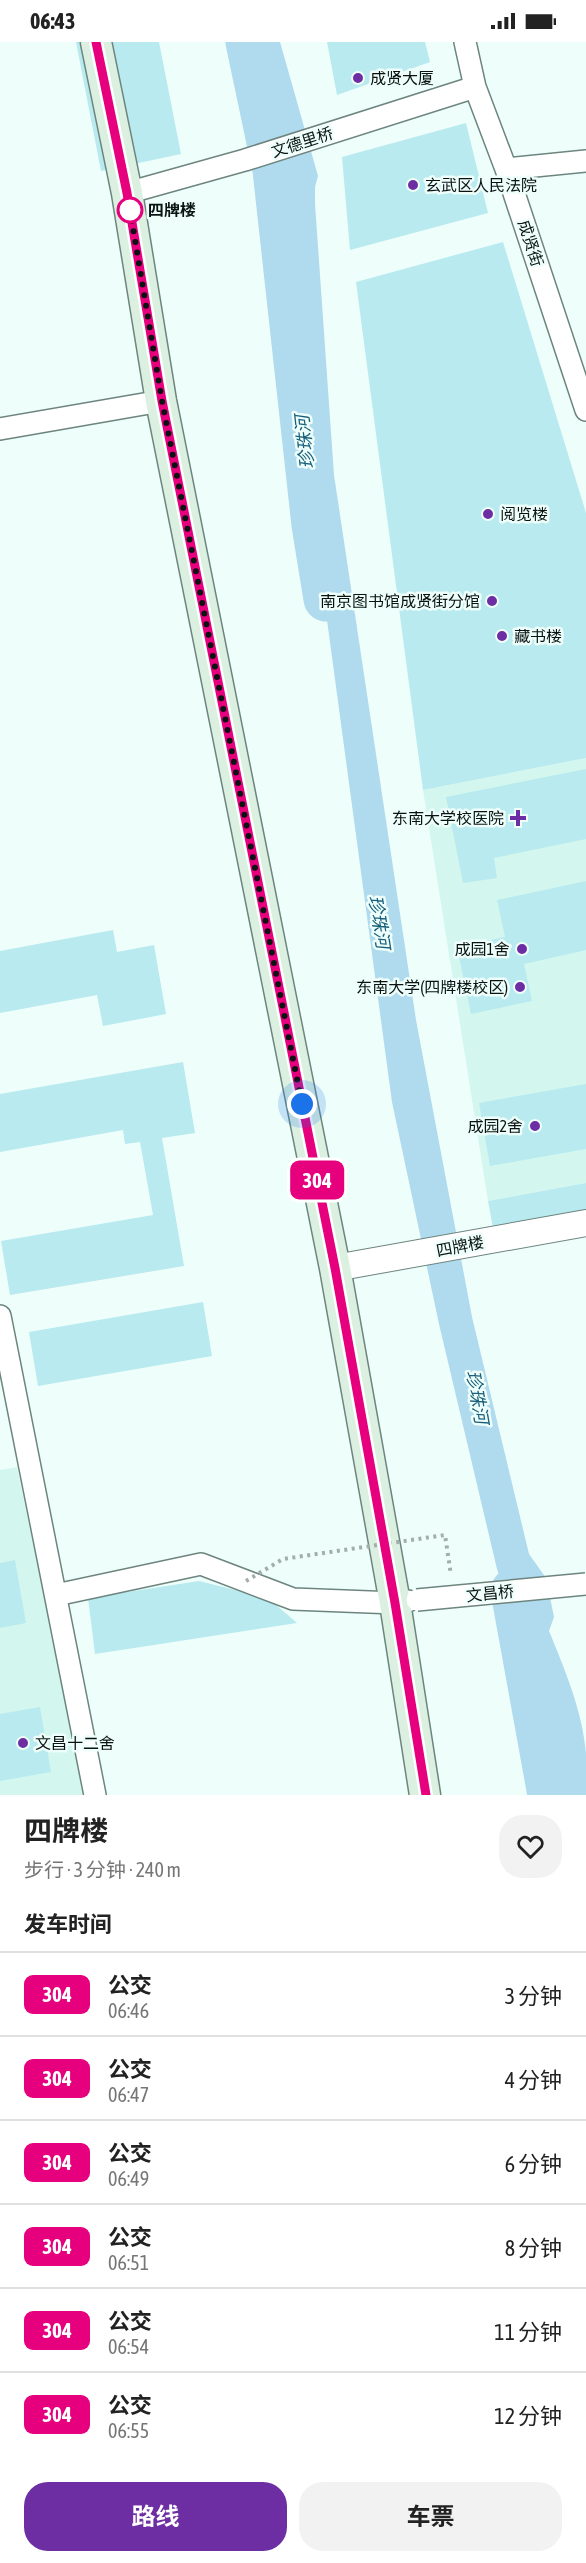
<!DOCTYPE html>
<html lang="zh">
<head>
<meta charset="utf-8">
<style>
	:root { --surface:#fff; --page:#f2f2f2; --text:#222; --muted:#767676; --line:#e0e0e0; --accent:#6e2ea3 }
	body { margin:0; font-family:"Asap Condensed","Noto Sans SC",sans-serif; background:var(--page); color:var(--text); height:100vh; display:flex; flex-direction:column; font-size:22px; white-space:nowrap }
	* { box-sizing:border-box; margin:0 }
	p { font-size:20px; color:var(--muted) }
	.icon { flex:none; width:33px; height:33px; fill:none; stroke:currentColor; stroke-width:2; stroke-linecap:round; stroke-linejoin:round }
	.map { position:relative; height:1753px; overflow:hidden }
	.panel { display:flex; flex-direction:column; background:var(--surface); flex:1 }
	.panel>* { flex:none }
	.badge { padding:0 12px; border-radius:9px; font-size:21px; line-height:39px }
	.you { position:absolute; width:30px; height:30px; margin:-15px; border:4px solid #fff; border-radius:50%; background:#1a73e8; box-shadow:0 0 0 9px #1a73e833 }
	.map>.badge { position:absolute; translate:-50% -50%; box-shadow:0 0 0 3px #fff }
	h2 { padding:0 24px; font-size:22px; line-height:54px }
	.round { display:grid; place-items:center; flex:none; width:63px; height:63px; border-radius:24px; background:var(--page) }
	.headline { display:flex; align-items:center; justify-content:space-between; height:102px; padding:0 24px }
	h1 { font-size:28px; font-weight:700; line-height:45px }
	.cta { display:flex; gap:12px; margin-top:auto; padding:12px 24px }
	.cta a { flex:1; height:69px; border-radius:24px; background:var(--accent); color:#fff; font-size:24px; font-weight:700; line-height:69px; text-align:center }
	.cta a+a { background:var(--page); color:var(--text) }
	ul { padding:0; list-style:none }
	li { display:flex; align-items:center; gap:18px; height:84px; padding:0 24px; border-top:2px solid var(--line) }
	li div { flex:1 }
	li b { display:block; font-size:22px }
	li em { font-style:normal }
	li .badge { min-width:66px; font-weight:700; text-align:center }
	.status { display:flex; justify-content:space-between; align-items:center; height:42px; padding:0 30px; background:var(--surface); direction:ltr }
	.status svg { height:16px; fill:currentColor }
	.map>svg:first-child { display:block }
	.built { fill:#d3f7ee }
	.water { fill:#b0daee }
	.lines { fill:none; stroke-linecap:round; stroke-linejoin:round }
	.river { stroke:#b0daee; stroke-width:45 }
	.building { fill:#b8eaef }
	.minor-casing { stroke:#6d857f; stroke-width:24 }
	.tertiary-casing { stroke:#6d857f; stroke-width:28 }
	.secondary-casing { stroke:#6d857f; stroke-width:33 }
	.minor { stroke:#fff; stroke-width:21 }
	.tertiary { stroke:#fff; stroke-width:26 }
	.secondary { stroke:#dcf0e2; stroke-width:30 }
	.minor-bridge-casing { stroke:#6d857f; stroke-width:24; stroke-linecap:butt }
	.path-bridge { stroke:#a1aeab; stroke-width:4; stroke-dasharray:3 4.5; stroke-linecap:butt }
	.minor-bridge { stroke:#fff; stroke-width:21 }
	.line-casing { stroke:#fff; stroke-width:14 }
	.line { stroke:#e6007e; stroke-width:9 }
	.walk { stroke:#0a1311; stroke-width:6; stroke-dasharray:0 10.8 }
	.poi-dot { fill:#6e2ea3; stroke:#eefefa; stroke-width:2 }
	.stop-dot { fill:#fff; stroke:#e6007e; stroke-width:3 }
	.labels { text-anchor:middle; stroke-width:5; stroke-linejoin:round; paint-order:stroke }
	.poi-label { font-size:16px; fill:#0a1311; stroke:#eefefa; text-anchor:start }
	.street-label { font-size:16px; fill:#0a1311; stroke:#eefefa }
	.stop-label { font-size:16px; font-weight:bold; fill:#0a1311; stroke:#eefefa; text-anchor:start }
	.water-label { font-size:18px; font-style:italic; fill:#175f7c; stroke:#eefefa }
</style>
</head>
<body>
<div class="status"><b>06:43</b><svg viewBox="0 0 49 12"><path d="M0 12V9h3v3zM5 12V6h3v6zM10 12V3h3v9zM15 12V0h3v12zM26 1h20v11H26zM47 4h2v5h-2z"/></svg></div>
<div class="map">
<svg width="586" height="1753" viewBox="0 0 586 1753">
	<rect width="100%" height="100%" fill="#eefefa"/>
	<path class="built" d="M586,716V1141L488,1159L423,748Z
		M17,1425L62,1640L84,1753H0V1428Z"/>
	<path class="water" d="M248,0H280L318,134L315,145V162L334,433L416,978L472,1275L529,1512L546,1536L554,1575L549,1589C565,1628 582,1668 586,1711C586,1725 586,1739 586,1753H559L541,1663L497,1527L439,1282L392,1060L313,474L299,311L290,141L274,80Z"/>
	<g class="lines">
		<path class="river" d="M248,0L275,128L314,483L326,557
			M513,1549L550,1753"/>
	</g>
	<path class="building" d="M76,0H159L181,112L101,129Z
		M327,0H425L430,20L337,53Z
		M466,81L488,171L350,208L342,115Z
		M503,200L586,471V716L423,748L356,240Z
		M586,727V797L494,816L497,836L463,841L446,755Z
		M586,839V908L524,922L532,959L471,972L457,905L505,895L497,858Z
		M113,888L117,910L154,903L166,972L103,984L97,953L0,971V909Z
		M183,1020L195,1091L162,1096L184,1224L10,1253L1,1199L153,1173L140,1100L125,1102L123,1088L0,1110V1052Z
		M586,1042V1107L490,1124L479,1061Z
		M586,1141V1169L493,1186L488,1159Z
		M203,1260L212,1314L38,1344L29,1290Z
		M15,1518L26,1581L0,1586V1521Z
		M199,1539L268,1556L297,1581L95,1612L88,1556Z
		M40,1665L51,1730L0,1739V1672Z"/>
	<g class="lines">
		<defs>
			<path id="minor" d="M465,0L475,45L506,127L586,368
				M506,127L586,119
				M127,151L245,118L475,45
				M0,387L161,359
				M0,1274L95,1753
				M56,1553L201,1522L293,1557L395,1561L408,1559"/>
			<path id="tertiary" d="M335,1226L586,1181"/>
			<path id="secondary" d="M96,0L127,151L161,359L335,1226L395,1561L425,1753"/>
		</defs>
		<use href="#minor" class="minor-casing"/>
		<use href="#tertiary" class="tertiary-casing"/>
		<use href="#secondary" class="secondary-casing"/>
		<use href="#minor" class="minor"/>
		<use href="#tertiary" class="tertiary"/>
		<use href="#secondary" class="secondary"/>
		<defs>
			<path id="minor-bridge" d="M417,1558L586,1542"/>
		</defs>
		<use href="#minor-bridge" class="minor-bridge-casing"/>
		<path class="path-bridge" d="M246,1539L283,1517L445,1493L451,1533"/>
		<use href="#minor-bridge" class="minor-bridge"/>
	</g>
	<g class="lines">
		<defs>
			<path id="line" d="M96,0L127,151L162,359L335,1226L395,1561L426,1753"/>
		</defs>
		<use href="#line" class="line-casing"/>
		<use href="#line" class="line"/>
		<path class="walk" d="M130,168L162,359L302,1062"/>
	</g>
	<g class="poi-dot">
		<circle cx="358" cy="36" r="6"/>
		<circle cx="413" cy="143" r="6"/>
		<circle cx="488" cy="472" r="6"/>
		<circle cx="492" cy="559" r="6"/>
		<circle cx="502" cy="594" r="6"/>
		<path d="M515 767h6v6h6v6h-6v6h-6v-6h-6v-6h6z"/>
		<circle cx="522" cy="907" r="6"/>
		<circle cx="520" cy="945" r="6"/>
		<circle cx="535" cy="1084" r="6"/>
		<circle cx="23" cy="1701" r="6"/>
	</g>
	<circle class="stop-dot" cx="130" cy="168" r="12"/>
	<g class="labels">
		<g class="poi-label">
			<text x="370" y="42">成贤大厦</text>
			<text x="425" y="149">玄武区人民法院</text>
			<text x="500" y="478">阅览楼</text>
			<text x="480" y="565" text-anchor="end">南京图书馆成贤街分馆</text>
			<text x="514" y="600">藏书楼</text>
			<text x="504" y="782" text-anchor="end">东南大学校医院</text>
			<text x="510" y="913" text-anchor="end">成园1舍</text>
			<text x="508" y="951" text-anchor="end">东南大学(四牌楼校区)</text>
			<text x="523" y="1090" text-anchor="end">成园2舍</text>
			<text x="35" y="1707">文昌十二舍</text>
		</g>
		<g class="street-label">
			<text transform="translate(302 100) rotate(-18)" y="6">文德里桥</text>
			<text transform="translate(531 201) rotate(72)" y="6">成贤街</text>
			<text transform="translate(460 1204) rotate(-11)" y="6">四牌楼</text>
			<text transform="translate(490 1551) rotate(-6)" y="6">文昌桥</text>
		</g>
		<g class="stop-label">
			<text x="148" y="174">四牌楼</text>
		</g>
		<g class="water-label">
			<text transform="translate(305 400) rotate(-96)" y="6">珍珠河</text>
			<text transform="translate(379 880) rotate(81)" y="6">珍珠河</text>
			<text transform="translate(477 1355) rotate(80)" y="6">珍珠河</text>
		</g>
	</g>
</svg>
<div class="you" style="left:302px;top:1062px"></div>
<b class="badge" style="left:317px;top:1138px;background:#e6007e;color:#fff">304</b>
</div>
<section class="panel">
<div class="headline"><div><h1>四牌楼</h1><p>步行 · 3 分钟 · 240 m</p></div><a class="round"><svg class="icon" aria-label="heart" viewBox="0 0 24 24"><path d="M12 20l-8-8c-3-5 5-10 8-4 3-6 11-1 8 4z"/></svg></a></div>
<h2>发车时间</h2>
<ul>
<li><span class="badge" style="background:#e6007e;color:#fff">304</span><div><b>公交</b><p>06:46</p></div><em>3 分钟</em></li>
<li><span class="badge" style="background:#e6007e;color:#fff">304</span><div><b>公交</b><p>06:47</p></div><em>4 分钟</em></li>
<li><span class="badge" style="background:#e6007e;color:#fff">304</span><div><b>公交</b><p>06:49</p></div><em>6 分钟</em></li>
<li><span class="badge" style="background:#e6007e;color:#fff">304</span><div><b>公交</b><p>06:51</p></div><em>8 分钟</em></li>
<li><span class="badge" style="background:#e6007e;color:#fff">304</span><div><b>公交</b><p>06:54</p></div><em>11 分钟</em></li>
<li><span class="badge" style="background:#e6007e;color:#fff">304</span><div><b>公交</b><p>06:55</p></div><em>12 分钟</em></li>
</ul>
<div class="cta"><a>路线</a><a>车票</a></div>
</section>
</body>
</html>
